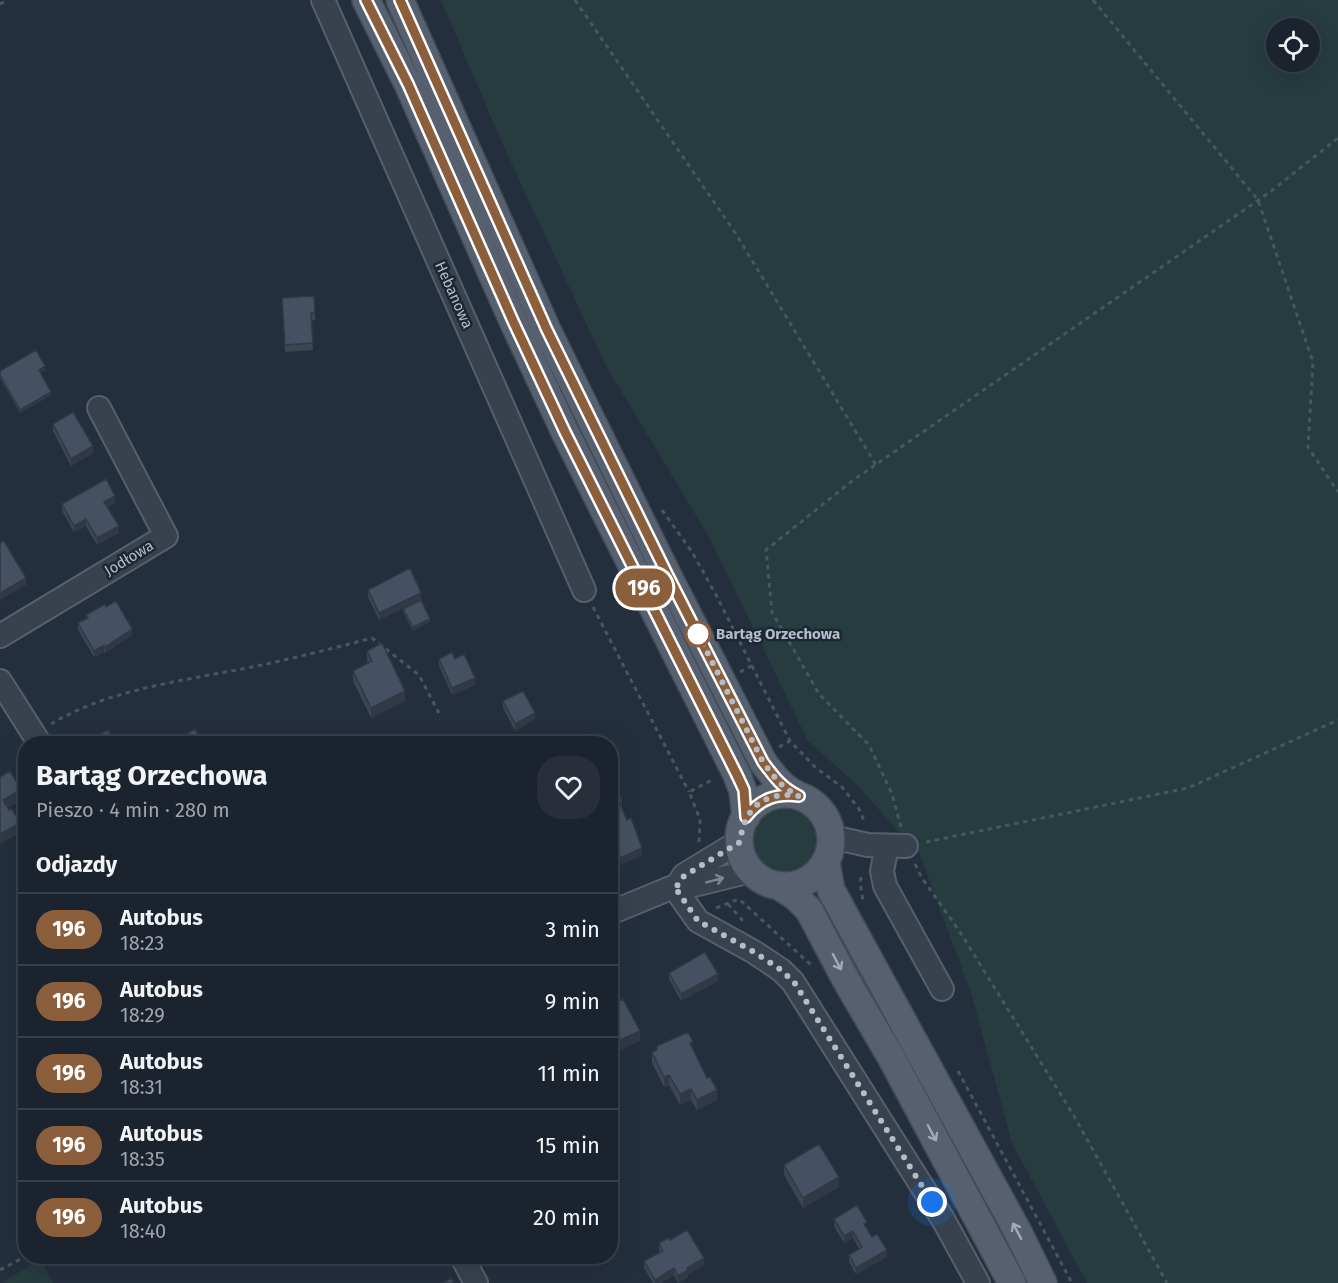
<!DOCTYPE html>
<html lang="pl">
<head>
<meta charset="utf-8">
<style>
	:root { --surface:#1b232e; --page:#282f3a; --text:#f1f3f6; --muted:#a0a4aa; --line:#39404a }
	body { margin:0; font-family:"Fira Sans",sans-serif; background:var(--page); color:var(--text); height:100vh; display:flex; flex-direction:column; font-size:22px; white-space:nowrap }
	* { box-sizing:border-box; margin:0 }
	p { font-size:20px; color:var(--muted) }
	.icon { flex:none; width:33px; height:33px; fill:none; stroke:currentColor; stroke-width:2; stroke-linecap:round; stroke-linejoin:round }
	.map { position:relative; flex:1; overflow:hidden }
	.panel { position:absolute; left:18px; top:736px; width:600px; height:528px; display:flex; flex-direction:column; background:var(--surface); border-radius:24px; box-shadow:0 6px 24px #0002,0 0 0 2px var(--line) }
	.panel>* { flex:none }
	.badge { padding:0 12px; border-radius:20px; font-size:21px; line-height:39px }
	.buttons { position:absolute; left:1266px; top:18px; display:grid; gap:12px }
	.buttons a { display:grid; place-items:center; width:54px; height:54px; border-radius:50%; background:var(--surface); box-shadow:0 6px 24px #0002,0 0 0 2px var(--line); font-size:30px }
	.you { position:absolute; width:30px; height:30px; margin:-15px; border:4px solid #fff; border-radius:50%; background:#1a73e8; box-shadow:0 0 0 9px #1a73e833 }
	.map>.badge { position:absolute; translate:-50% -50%; box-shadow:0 0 0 3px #fff }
	h2 { padding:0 18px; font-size:22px; line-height:54px }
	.round { display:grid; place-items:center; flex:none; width:63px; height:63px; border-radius:24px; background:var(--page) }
	.overview { display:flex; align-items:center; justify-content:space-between; height:102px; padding:0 18px }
	h1 { font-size:28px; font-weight:700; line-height:45px }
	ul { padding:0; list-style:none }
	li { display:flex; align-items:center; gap:18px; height:72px; padding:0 18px; border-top:2px solid var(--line) }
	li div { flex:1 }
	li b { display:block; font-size:22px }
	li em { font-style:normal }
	li .badge { min-width:66px; font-weight:700; text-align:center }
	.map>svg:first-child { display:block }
	.green { fill:#263c3f; fill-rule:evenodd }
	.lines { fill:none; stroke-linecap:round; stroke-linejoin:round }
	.minor-casing { stroke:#565f6c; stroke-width:26 }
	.major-casing { stroke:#414a57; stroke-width:30 }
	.path { stroke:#44595c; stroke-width:3; stroke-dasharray:4.5 4.5; stroke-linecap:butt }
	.minor { stroke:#38414e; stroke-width:22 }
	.major { stroke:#56606e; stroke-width:27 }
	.wall { fill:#3b4654 }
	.shaded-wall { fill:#303945 }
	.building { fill:#455162; stroke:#303945; stroke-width:1.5 }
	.oneway { stroke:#7c8592 }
	.oneway2 { stroke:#a1aab7 }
	.line-casing { stroke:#fff; stroke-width:14 }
	.line { stroke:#8b5e3c; stroke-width:9 }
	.walk { stroke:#b4bcc9; stroke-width:6; stroke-dasharray:0 10.8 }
	.stop-dot { fill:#fff; stroke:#8b5e3c; stroke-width:3 }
	.labels { text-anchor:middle; stroke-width:5; stroke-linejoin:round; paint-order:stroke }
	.street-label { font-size:15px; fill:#b4bcc9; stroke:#1d2633 }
	.stop-label { font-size:15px; font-weight:bold; fill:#b4bcc9; stroke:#1d2633; text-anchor:start }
</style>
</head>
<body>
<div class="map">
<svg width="1338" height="1283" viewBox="0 0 1338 1283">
	<rect width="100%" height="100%" fill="#242f3e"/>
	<path class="green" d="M441,0H1338V1283H1087L1012,1143L971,993L920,855L856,784L808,741L709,537L606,366L503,145ZM1276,28H1310V62H1276Z
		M752 839a33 33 0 1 1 66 0a33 33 0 1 1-66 0Z
		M40,1259L53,1283H2Z"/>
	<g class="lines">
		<defs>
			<path id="minor" d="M323,0L584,590
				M0,636L166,536L99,408
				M0,681L40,744
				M832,837L868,845L906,846
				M887,846L882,871L885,886L942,989
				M678,885L684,875L740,841
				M674,887L698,921L754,952L781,970L793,982L944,1221L978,1283
				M610,913L678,885L690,886L751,871
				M462,1257L476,1283"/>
			<path id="major" d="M366,0L408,84L513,321L565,432L737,775L743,791L746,817
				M400,0L547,330L667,574L763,762C774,777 782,788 799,796
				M739 840a46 46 0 1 1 92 0a46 46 0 1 1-92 0Z
				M826,863L831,890L1018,1232L1043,1283
				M779,886L796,897L809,910L846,980L891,1057L1012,1283"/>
		</defs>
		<use href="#minor" class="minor-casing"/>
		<use href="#major" class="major-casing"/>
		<path class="path" d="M575,0L736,234L876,465
			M1093,0L1258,200L1313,362L1308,447L1338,492
			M0,4L8,0
			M662,510L692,552L715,593L790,741L816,768L842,787L859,809L865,823
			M593,607L689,792
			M740,672L753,665
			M51,724C110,688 190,680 257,666C295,658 334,648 372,638L419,675L439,713
			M779,747L790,741
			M901,827L892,794L869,745L819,694L772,612L766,550L852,481L1270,192L1338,138
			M699,842L700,819L689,792L714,779
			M926,842L1188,788L1338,720
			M915,864L922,878L960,932L1074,1116L1167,1283
			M861,877L860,883L863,900
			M728,904L743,921
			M716,908L739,899L811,965
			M958,1071L1072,1283
			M0,1270L26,1256"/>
		<use href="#minor" class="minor"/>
		<use href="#major" class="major"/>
	</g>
	<path class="wall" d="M282,305L315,313V320H311L313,350L285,352Z
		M45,370L40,372L51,395L20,413L0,378V371Z
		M53,424L93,453L71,466L53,431Z
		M115,503L107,507L119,533L97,545L86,526L74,532L62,511V504Z
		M368,590L421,600L379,620L368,597Z
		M106,607L132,635L105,653L104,652L94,657L78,630V623L86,619V615Z
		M403,609L430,622L413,631L403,612Z
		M367,651L405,701L371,718L353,681V671L368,663L367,661Z
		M439,659L475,685L452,695L439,666Z
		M503,701L535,719L515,731L503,708Z
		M610,783L622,807L621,808L642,855L616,867L610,855Z
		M669,973L718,981L681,1001L669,979Z
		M657,1046L693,1049L717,1100L697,1110L691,1100L680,1105L669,1085L664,1087L652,1063V1052L657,1050Z
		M784,1165L839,1187L803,1208L784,1175Z
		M834,1219L867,1228L872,1237L887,1257L856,1274L849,1262V1255L859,1249L853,1238L844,1243L834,1226Z
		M670,1240L704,1265L688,1274V1277L678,1283L674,1275L661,1283H653L644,1268V1261L660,1253L659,1250V1243Z"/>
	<path class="shaded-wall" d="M45,366V370L39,373V370Z
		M51,392V395L20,413V410Z
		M93,446V453L71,466V459Z
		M115,496V503L104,509V502Z
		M86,519V526L74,532V526Z
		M119,526V533L97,545V538Z
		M26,578V585L0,600V593Z
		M421,593V600L379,620V613Z
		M430,619V622L413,631V627Z
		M132,629V635L105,653V647Z
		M104,645V652L94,657V651Z
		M475,678V685L452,695V688Z
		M405,691V701L371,718V708Z
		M535,713V719L515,731V724Z
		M21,790V801L3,810V800Z
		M622,801V807L619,809V802Z
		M20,823V833L0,844V834Z
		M642,848V855L616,867V860Z
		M718,974V981L681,1001V994Z
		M640,1031V1041L610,1055V1045Z
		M669,1075V1085L664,1087V1077Z
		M691,1089V1100L680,1105V1094Z
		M717,1090V1100L697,1110V1100Z
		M615,1115V1121L610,1124V1117Z
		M839,1177V1187L803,1208V1198Z
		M853,1231V1238L844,1243V1236Z
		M887,1250V1257L856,1274V1268Z
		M704,1258V1265L688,1274V1277L678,1283V1276L687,1268Z
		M674,1268V1275L661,1283H655V1280Z"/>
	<path class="building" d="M314,296L315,313H311L313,343L285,345L282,298Z
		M36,350L45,366L39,370L51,392L20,410L0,375V371Z
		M73,412L93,446L71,459L53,424Z
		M106,479L115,496L104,502L119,526L97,538L86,519L74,526L62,504Z
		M4,541L26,578L0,593V543Z
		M410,568L421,593L379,613L368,590Z
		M421,600L430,619L413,627L403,609Z
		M116,601L132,629L105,647L104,645L94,651L78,623L88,618L86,615L105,604L106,607Z
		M382,643L405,691L371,708L353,671L372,661L367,651Z
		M452,652L455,659L464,654L475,678L452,688L439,659Z
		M523,691L535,713L515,724L503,701Z
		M195,729L204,744H168Z
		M108,730L115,744H94L91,739Z
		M10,771L21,790L3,800L9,810L12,809L20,823L0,834V777Z
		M610,783L614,790L617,789L622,801L619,802L627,820L631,818L642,848L616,860L610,848Z
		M705,952L718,974L681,994L669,973Z
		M623,999L640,1031L610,1045V1006Z
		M688,1032L693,1042L690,1043L707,1078L710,1077L717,1090L697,1100L691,1089L680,1094L669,1075L664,1077L652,1052L657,1050V1046Z
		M610,1105L615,1115L610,1117Z
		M819,1144L839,1177L803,1198L784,1165Z
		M857,1205L867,1222L864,1224L872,1237L877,1234L887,1250L856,1268L849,1255L862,1247L853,1231L844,1236L834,1219Z
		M687,1230L704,1258L687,1268L688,1270L678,1276L674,1268L655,1280L644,1261L663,1251L659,1243L668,1238L670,1240Z
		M451,1278L454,1283H443Z"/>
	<defs><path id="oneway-shaft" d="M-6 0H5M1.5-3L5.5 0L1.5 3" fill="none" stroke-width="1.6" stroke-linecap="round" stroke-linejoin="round" transform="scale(1.5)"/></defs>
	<use class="oneway" href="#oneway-shaft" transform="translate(715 880) rotate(-15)"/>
	<g class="oneway2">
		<use href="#oneway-shaft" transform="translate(837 962) rotate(62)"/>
		<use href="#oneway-shaft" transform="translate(932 1133) rotate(62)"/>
		<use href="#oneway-shaft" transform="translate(1017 1231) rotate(-118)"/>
	</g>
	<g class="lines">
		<defs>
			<path id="line" d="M366,0L408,84L513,321L565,432L737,775L744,790L746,817C760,799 776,793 799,796C782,788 774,777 763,762L667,574L547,330L400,0"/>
		</defs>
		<use href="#line" class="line-casing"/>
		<use href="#line" class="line"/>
		<path class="walk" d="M698,634L763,762C774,777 782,788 799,796C765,791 744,807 740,842L684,876L678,885L674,886L698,921L754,952L781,970L794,982L932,1202"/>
	</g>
	<circle class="stop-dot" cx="698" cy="634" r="12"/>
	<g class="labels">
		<g class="street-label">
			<text transform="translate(454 295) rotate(66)" y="5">Hebanowa</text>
			<text transform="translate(129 558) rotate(-31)" y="5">Jodłowa</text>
		</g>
		<g class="stop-label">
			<text x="716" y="639">Bartąg Orzechowa</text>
		</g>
	</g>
</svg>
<div class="buttons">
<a><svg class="icon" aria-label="locate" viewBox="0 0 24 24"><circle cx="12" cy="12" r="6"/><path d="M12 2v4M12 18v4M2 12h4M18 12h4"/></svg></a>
</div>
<div class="you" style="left:932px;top:1202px"></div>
<b class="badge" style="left:644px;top:588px;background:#8b5e3c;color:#fff">196</b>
<section class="panel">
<div class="overview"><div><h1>Bartąg Orzechowa</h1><p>Pieszo · 4 min · 280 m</p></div><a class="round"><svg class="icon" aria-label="heart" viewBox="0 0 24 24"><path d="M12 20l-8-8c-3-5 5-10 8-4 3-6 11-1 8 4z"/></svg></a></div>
<h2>Odjazdy</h2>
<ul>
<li><span class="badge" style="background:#8b5e3c;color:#fff">196</span><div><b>Autobus</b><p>18:23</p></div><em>3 min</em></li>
<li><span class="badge" style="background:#8b5e3c;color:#fff">196</span><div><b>Autobus</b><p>18:29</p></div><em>9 min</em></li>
<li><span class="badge" style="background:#8b5e3c;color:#fff">196</span><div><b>Autobus</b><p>18:31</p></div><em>11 min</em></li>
<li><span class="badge" style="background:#8b5e3c;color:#fff">196</span><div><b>Autobus</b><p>18:35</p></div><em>15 min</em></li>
<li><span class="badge" style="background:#8b5e3c;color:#fff">196</span><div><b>Autobus</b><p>18:40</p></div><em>20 min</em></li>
</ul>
</section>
</div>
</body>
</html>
